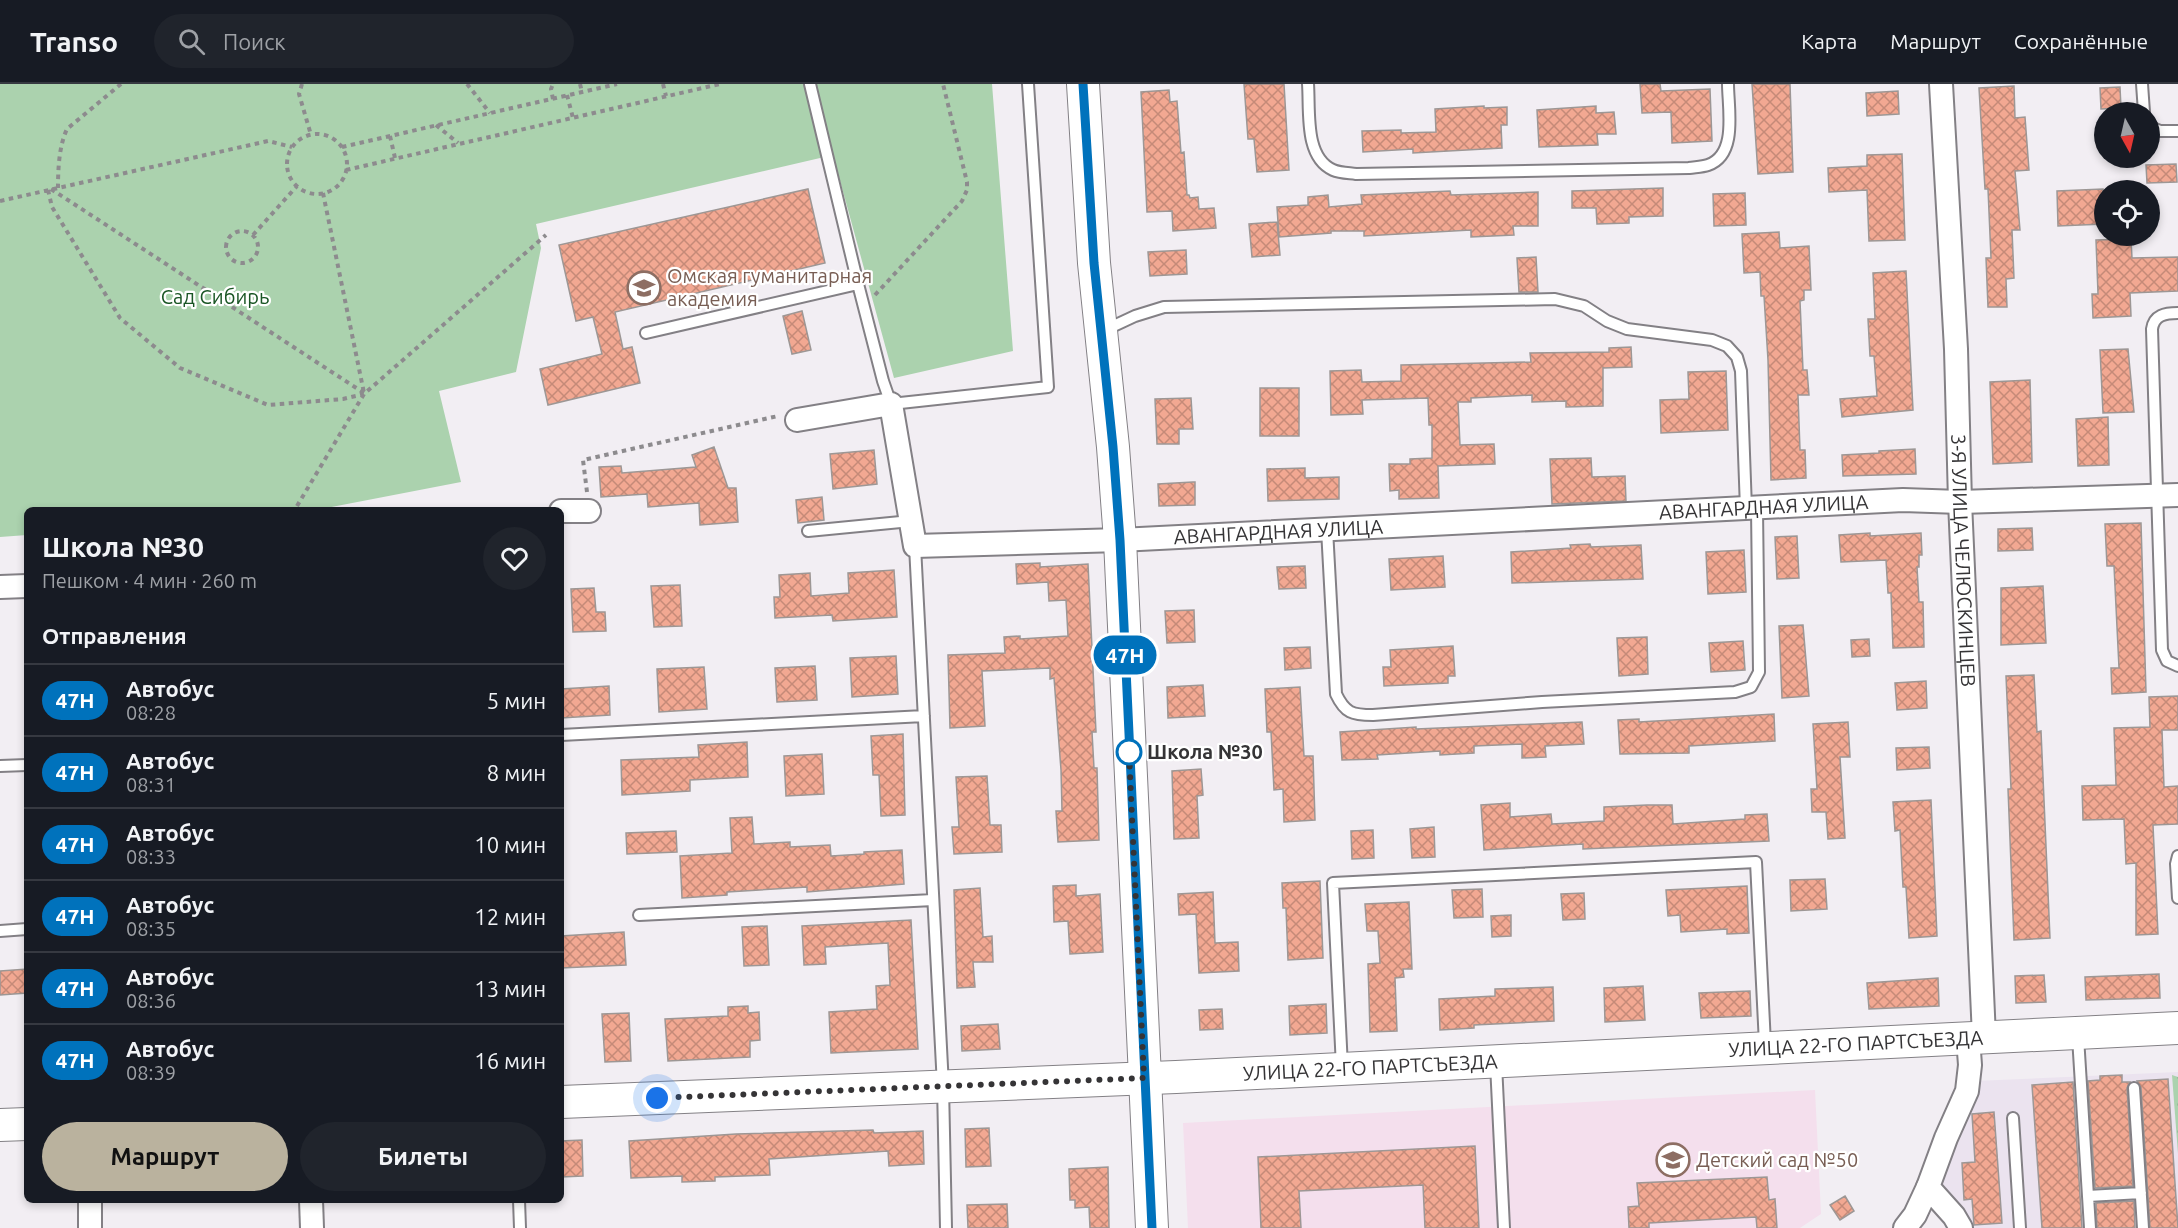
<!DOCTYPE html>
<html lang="ru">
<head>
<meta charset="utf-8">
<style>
	:root { --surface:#171b24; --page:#20242c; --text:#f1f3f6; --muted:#9ea1a6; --line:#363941; --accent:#bab29e }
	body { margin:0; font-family:Ubuntu,sans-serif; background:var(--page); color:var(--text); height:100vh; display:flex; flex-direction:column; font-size:22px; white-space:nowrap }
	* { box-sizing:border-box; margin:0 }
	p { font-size:20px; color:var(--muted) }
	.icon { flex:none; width:33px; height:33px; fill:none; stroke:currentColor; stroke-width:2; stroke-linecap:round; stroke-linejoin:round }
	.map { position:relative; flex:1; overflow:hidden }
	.panel { position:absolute; left:24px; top:423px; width:540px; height:696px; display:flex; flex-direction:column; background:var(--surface); border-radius:9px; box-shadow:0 3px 9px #0003 }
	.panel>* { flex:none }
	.badge { padding:0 12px; border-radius:20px; font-size:21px; line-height:39px }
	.needle { width:39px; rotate:172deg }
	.buttons { position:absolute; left:2094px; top:18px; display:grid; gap:12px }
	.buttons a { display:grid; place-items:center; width:66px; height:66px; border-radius:50%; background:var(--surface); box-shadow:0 3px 9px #0003; font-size:30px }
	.you { position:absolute; width:30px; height:30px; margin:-15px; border:4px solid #fff; border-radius:50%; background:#1a73e8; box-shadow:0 0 0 9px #1a73e833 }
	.map>.badge { position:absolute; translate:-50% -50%; box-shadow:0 0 0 3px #fff }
	h2 { padding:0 18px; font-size:22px; line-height:54px }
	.round { display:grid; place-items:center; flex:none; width:63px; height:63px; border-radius:32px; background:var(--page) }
	.summary { display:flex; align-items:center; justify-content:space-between; height:102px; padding:0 18px }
	h1 { font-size:28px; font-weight:700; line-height:45px }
	.button { display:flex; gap:12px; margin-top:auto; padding:12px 18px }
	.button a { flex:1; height:69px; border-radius:36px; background:var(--accent); color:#111; font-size:24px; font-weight:700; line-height:69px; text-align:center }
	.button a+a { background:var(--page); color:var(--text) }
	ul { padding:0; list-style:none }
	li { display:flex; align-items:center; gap:18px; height:72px; padding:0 18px; border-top:2px solid var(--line) }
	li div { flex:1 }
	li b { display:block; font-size:22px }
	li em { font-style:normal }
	li .badge { min-width:66px; font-weight:700; text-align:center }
	header { display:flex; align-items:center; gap:36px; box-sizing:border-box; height:84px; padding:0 30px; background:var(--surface); border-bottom:2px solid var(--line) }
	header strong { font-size:28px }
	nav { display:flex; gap:33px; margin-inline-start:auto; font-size:21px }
	.search { width:420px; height:54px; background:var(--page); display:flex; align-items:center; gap:15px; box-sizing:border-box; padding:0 21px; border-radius:33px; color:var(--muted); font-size:22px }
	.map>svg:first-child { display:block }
	.built { fill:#ebe3ef }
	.education { fill:#f4dfed }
	.forest { fill:url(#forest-crowns) }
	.park { fill:#abd2ae }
	.building { fill:url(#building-cross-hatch); stroke:#9d9795; stroke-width:1.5 }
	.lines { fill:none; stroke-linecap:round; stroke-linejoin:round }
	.lane-casing { stroke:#838085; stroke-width:14 }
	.street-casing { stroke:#838085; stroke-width:26 }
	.secondary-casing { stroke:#838085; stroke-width:34 }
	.path { stroke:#8d8b8e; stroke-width:4; stroke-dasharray:4.5 4.5; stroke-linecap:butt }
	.lane { stroke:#fff; stroke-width:10 }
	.street { stroke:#fff; stroke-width:22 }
	.secondary { stroke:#fff; stroke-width:32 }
	.line-casing { stroke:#fff; stroke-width:14 }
	.line { stroke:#0072bc; stroke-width:9 }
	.walk { stroke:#353436; stroke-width:6; stroke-dasharray:0 10.8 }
	.stop-dot { fill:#fff; stroke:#0072bc; stroke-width:3 }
	.labels { text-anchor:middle; stroke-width:4.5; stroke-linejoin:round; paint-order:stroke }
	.education-label { font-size:20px; fill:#785e54; stroke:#fff; text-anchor:start }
	.park-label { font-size:20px; fill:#195524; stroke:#fff }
	.street-label { font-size:20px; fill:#353436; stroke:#fff }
	.stop-label { font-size:20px; font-weight:bold; fill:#353436; stroke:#fff; text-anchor:start }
</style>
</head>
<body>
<header>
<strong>Transo</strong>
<div class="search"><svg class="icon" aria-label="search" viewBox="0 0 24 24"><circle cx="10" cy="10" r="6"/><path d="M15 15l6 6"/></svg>Поиск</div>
<nav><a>Карта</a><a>Маршрут</a><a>Сохранённые</a></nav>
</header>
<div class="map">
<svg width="2178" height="1144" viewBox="0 0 2178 1144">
	<defs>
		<pattern id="forest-crowns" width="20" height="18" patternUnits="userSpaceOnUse" patternTransform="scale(1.5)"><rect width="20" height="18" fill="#abd2ae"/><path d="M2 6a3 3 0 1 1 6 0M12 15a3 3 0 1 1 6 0" fill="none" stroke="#8cab8e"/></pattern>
		<pattern id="building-cross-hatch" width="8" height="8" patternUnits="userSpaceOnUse" patternTransform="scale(1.5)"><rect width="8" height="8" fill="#f2a892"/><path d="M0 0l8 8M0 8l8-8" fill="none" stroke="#c58a78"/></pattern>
	</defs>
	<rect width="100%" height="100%" fill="#f2eef3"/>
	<path class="built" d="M2178,988V1144H1962L1938,1104L1975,997Z"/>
	<path class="education" d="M1815,1006L1821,1130L1800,1144H1188L1183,1039Z"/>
	<path class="forest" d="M2172,991L2178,993V1070Z"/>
	<path class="park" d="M0,0H992L1013,267L894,294L833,71L536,140L541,164L516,288L439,307L461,398L316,426H27V451L0,453Z"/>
	<path class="building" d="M1244,0H1284L1289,86L1257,88L1254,55H1248Z
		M1640,0H1660L1661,7L1710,5L1712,57L1672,59L1671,28L1642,29Z
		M1752,0H1790L1793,88L1758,90Z
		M2014,2L2015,34L2025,33L2029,86L2015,87L2020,146H2012L2014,194L2006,195L2007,223H1988L1986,174H1991L1988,105H1985L1979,4Z
		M2120,3L2121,24L2101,25L2100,4Z
		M1169,6L1170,18L1177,17L1181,69L1184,68L1187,111H1189L1190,114L1198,113L1199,125L1214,124L1216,144L1173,147L1172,127L1147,128L1141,8Z
		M1898,7L1899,30L1867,32L1866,9Z
		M1484,22V24L1507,23V41H1501L1502,64L1413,69V65L1363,68L1362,47L1401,46V49L1436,48L1435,25Z
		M1596,22V29L1614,28L1616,50H1597L1598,61L1539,63L1537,26Z
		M1902,70L1905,156L1869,157L1867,106L1829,108L1828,84L1867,82V71Z
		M2176,80L2177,98L2147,99L2146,81Z
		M1663,104V132L1629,133V139L1597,140L1596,124H1572V107Z
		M808,105L825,179L615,228L623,265L632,263L640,299L548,321L540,285L602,270L593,233L576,237L559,161Z
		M2103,105L2104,140L2058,142L2057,107Z
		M1450,107L1451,111L1538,108V142H1513L1514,151L1471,153V146L1364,152V147H1331V149L1279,153L1277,123L1308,121V113L1328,111L1329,123L1362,120L1361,111Z
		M1745,109L1746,141L1714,142L1713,110Z
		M1277,138L1280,171L1252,173L1249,140Z
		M1779,148L1780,164L1809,162L1811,206H1804V216L1800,217L1803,286H1807L1809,311H1798L1800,366H1805L1806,394L1771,396L1768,276L1764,212H1761L1760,188L1744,189L1742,150Z
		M2131,155L2132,174L2178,173V207L2130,209L2131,232L2093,234L2092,210H2098L2096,156Z
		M1186,166L1187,190L1150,192L1148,168Z
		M1536,173L1538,208H1519L1517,174Z
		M1906,187L1913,326L1842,333L1840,315L1877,312L1874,272H1870L1868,235H1875L1873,189Z
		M802,227L811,266L792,270L783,232Z
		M1631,263L1632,283L1603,284V322L1566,323V317L1532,318V311L1471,314V318H1458L1460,361L1494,360L1495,380L1438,382L1439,414L1399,415V406L1390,407L1389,380H1410V375L1432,374V341H1429L1428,314L1362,316L1363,330L1331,331L1330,287L1361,286L1362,298L1401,297V281L1531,278L1530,269L1609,268V264Z
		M2128,265L2134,328L2103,329L2100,266Z
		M1726,287L1728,346L1661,349L1660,316L1689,315L1688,288Z
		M2030,296L2032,378L1993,380L1990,298Z
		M1260,304H1299V352H1260Z
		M1191,314L1193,345H1179V360H1157L1155,315Z
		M2108,333L2109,381L2078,382L2076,335Z
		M714,363L728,404H736L738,438L700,441L699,419L648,423L647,410L601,413L599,383L621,382L622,389L696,383L692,371Z
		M1915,365L1916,390L1843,392L1842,371L1879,369V367Z
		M874,366L877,400L833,405L830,370Z
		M1591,374L1592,393L1625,392L1626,417L1552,420L1550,375Z
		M1305,384V394L1339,393V415L1268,417L1267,385Z
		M1193,398H1195V421L1159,422L1158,400Z
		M822,413L824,436L798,439L796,416Z
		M2141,439L2146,608L2112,610L2111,584H2119L2114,482H2107L2105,440Z
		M2032,444L2033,466L1998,467V445Z
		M1870,449V452L1921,449L1922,471H1919V483H1917L1919,518H1923L1924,563L1893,564L1891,509H1888L1886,476L1841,478L1839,451Z
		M1797,452L1799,494L1777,495L1775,453Z
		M1590,460L1591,463L1641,461L1643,495L1512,499L1511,468L1571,464L1570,461Z
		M1744,466L1746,508L1708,510L1706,468Z
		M1443,472L1445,503L1391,506L1389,475Z
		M1040,479V483L1088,480L1096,648H1092L1094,684H1097L1099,756L1058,758L1056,727H1062L1061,686L1054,594L1050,595V584L982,587L985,642L950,644L948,571L1005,569L1004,553L1020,552V555L1068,552L1066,516L1049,517L1048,498L1017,500L1016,480Z
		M1305,482L1306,504L1279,505L1277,483Z
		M894,486L897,533L833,537L832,531L775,534L774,513H780L779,491L810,489L811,512L849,509L848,489Z
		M680,501L682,542L654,543L651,502Z
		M2043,502L2046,559L2001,561V504Z
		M594,504L596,528H605L606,547L573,548L571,505Z
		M1194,526L1195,558L1167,559L1165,527Z
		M1803,541L1809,612L1782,614L1779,542Z
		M1647,553L1648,590L1619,592L1617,554Z
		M1869,555L1870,572L1852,573L1851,556Z
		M1743,557L1745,586L1711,588L1709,559Z
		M1453,562L1455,592H1448V599L1384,602L1383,583H1391L1390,566Z
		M1310,563L1311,584L1285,586L1284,564Z
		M896,572L898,610L852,613L850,574Z
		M815,582L817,616L777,618L775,584Z
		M704,583L707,625L659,628L657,585Z
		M2034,591L2037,648L2041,647L2050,854L2014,856L2008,705H2011L2006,592Z
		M1926,597L1927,624L1897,626L1895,599Z
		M1203,601L1205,632L1168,634L1167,603Z
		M609,602L610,631L561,634V605Z
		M1300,603L1304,672H1313L1315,736L1284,738L1283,705L1274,706L1271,648H1267L1265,605Z
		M2178,612V646H2162L2164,703L2178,702V740L2153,741L2158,850L2136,851V779L2126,780L2124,735L2083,736L2082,702L2116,701L2114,644L2150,643L2149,613Z
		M1774,630L1775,657L1689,662V669L1620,670L1618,636L1639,635V638Z
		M1582,638L1584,660L1545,662L1546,673L1522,674V660L1474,662V669L1440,671V667L1377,671L1378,675L1342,676L1340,648L1416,643V645Z
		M1848,638L1850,673H1840L1845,754L1828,755L1826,728H1812L1811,705H1817L1813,640Z
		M903,650L905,731L881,732L879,691H873L871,652Z
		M747,658L748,693L690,696V707L622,711L621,676L699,673L698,661Z
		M1929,663L1930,684L1897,686L1896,664Z
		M822,670L824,710L786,712L784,672Z
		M1201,685L1203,711L1197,712L1199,754L1174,755L1172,687Z
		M987,692L990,741H1001L1002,768L954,770L952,743H959L956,693Z
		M1931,716L1937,852L1909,854L1906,803H1903L1900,746L1895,747L1893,718Z
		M1510,719V733L1551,730L1552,740L1604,737V723L1647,721H1672L1673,740L1745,735V731L1767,730L1769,757L1583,765V760L1484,766L1481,721Z
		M752,733L754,760L790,758V763L830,761L831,772L864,770V768L902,766L904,800L807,808V803L727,808V811L682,814L680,772L732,769L730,734Z
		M1434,743L1435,773L1412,774L1410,745Z
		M1373,746L1374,774L1352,775L1351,747Z
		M676,747L677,768L627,770L626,749Z
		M1825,795L1827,825L1791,827L1790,796Z
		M1320,797L1323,874L1288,876L1286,824H1283L1282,799Z
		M1076,801V812L1100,810L1103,868L1070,870L1068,837L1054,838L1053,802Z
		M1747,802L1749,849L1727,850V845L1681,848L1680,831L1668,832L1666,806Z
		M980,804L983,853L992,852L993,878H973L975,903L957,904L954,806Z
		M1482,805L1483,833L1454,834L1452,806Z
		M1213,808L1215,859L1238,858L1239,887L1199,889L1196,830L1179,831L1178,810Z
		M1584,809L1585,835L1563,836L1561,810Z
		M1409,818L1412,885H1403L1404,893L1395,894L1397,947L1370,948L1368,880L1380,879L1378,847H1367L1365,820Z
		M1511,831V852L1492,853L1491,832Z
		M911,836L918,965L831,969L829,928L877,925L876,902L890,901L888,859L825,863L826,880L804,881L802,842Z
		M767,842L769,881L744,882L742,843Z
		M624,848L626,881L561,884V852Z
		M27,885V909L0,911V887Z
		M2159,890L2160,914L2086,916L2085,893Z
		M2044,891L2046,918L2016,919L2015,892Z
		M1938,894L1939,922L1869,925L1867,899Z
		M1643,902L1645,936L1605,938L1604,904Z
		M1553,903L1554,937L1474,941V944L1440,946L1439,915L1495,912V905Z
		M1750,907L1751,932L1701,934L1699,909Z
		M1326,920L1327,949L1290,951L1289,922Z
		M748,922V929L759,928L760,956L750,957V973L668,977L665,935L728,932V923Z
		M1222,925L1223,945L1200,946L1199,926Z
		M629,929L631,977L605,978L602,930Z
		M998,940L1000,965L962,967L961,942Z
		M2122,991V998H2130L2127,1004L2133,1102L2095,1104L2088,997L2100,996V992Z
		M2168,995L2178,1144H2150L2141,1004L2137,997Z
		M2073,998L2082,1144H2042L2032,1001Z
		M1994,1028L2002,1139L1974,1141L1972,1115L1964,1116L1962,1079L1975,1078L1972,1030Z
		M989,1044L991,1082L966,1083L965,1045Z
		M873,1046L874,1049L923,1047L924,1080L889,1082L888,1067L769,1075L770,1091L715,1093V1097L682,1098V1092L631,1094L629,1057L736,1050Z
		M582,1056L583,1092L561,1093V1057Z
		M1475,1062L1479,1144H1425L1423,1101L1299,1107L1301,1144H1261L1258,1073Z
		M1108,1083L1109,1144H1090L1089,1123L1075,1124V1116H1070L1069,1085Z
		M1767,1093L1769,1116L1775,1115L1777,1144H1757L1756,1133L1649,1139V1144H1629L1628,1123L1639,1122L1637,1099Z
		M1845,1112L1854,1127L1840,1136L1830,1121Z
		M2134,1117L2135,1144H2097L2096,1119Z
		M1007,1120L1008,1144H968L967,1121Z"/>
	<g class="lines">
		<defs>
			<path id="lane" d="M1308,0C1310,27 1304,73 1333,86C1340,89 1349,89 1356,90L1689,84C1695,83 1702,83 1708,81C1738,71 1728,24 1728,0
				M2142,0L2144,28
				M2150,43L2160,47H2178
				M858,200L883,297L891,320L1048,303L1028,0
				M2178,229C2165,229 2154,231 2152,245L2162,566L2167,577L2178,582
				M1105,246L1135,232L1164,223L1555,215L1584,222L1607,237L1627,245L1712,256L1727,262L1737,273L1741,287L1746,425
				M646,249L858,200L810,0
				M1327,445L1336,610C1345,629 1352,631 1373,631L1542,618L1735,608L1751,603L1759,588L1757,425
				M808,447L911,437
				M915,462L943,1002L946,1144
				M561,651L924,632
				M0,682L27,681
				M2178,772L2176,780L2178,814
				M639,831L933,816
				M0,847L27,845
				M2078,953L2090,1144
				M1496,980L1504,1144
				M1342,983L1333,799L1756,778L1765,960
				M2134,1004L2143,1144
				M2013,1034L2020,1144
				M2088,1112L2141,1109
				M519,1116L520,1144"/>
			<g id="street">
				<path id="s1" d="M1941,0L1956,265L1960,418L1984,953"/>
				<path id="s2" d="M797,336L891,320L915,462L1120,456L1903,416L1960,418L2178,411"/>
				<path d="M561,427H589"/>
				<path d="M0,503L27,502"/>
				<path d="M90,1116V1144"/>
				<path d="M311,1116L312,1144"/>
				<path d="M1905,1144L1915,1131L1928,1103"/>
				<path d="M1961,1144L1954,1132L1928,1103L1946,1054L1967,1007L1970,981L1968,954"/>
			</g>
			<g id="secondary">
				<path d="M1083,0L1094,179L1113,363L1120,456L1152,1144"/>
				<path id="s3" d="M561,1018L1176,993L2178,944"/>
				<path d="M0,1041L27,1040"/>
			</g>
		</defs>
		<use href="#lane" class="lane-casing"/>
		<use href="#street" class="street-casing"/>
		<use href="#secondary" class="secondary-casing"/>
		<path class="path" d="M302,0L299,10L311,51
			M467,0L490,29
			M580,0L582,8
			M663,0L666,12
			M567,11L573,34
			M553,15L551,5L553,0
			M436,41L458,59
			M287 80a30 30 0 1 1 60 0a30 30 0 1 1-60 0Z
			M390,52L395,74
			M342,63L617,0
			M346,86L720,0
			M58,104C58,85 59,62 67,45L121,0
			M51,105L364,309
			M48,106L52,123L120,234L180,284L268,321L343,315L364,310
			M323,109L364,309
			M0,117L268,57L292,63
			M226 163a16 16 0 1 1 32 0a16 16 0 1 1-32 0Z
			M253,151L297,102
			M875,211L962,117L967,106V98L943,0
			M587,408L583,376L778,332
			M297,422L364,310L546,151"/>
		<use href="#lane" class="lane"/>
		<use href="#street" class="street"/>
		<use href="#secondary" class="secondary"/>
	</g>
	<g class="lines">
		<defs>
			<path id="line" d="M1083,0L1094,179L1113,363L1120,456L1152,1144"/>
		</defs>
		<use href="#line" class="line-casing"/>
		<use href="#line" class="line"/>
		<path class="walk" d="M657,1014L1144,994L1129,668"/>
	</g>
	<defs>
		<symbol id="university-ring" viewBox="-11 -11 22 22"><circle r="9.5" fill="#fff" stroke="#8d6e63" stroke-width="1.5"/><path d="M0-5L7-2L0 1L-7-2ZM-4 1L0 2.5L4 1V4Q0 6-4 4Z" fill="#8d6e63"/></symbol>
		<symbol id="school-ring" viewBox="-11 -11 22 22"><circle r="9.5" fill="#fff" stroke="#8d6e63" stroke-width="1.5"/><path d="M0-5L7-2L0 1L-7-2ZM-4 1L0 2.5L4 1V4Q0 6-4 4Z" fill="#8d6e63"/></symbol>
	</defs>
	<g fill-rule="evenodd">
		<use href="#university-ring" x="625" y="185" width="38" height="38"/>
		<use href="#school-ring" x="1654" y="1057" width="38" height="38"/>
	</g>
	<circle class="stop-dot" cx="1129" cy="668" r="12"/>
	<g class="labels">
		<g class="education-label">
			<text x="667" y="199">Омская гуманитарная<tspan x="667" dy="23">академия</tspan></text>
			<text x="1696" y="1083">Детский сад №50</text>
		</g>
		<g class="park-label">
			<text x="215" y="220">Сад Сибирь</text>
		</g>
		<g class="street-label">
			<text dy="7" stroke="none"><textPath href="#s2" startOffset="1089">АВАНГАРДНАЯ УЛИЦА</textPath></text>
			<text dy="7" stroke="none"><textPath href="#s2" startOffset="603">АВАНГАРДНАЯ УЛИЦА</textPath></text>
			<text dy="7" stroke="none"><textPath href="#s1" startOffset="477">3-Я УЛИЦА ЧЕЛЮСКИНЦЕВ</textPath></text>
			<text dy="7" stroke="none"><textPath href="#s3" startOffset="1296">УЛИЦА 22-ГО ПАРТСЪЕЗДА</textPath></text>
			<text dy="7" stroke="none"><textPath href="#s3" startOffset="810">УЛИЦА 22-ГО ПАРТСЪЕЗДА</textPath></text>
		</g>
		<g class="stop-label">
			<text x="1147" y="675">Школа №30</text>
		</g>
	</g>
</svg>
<div class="buttons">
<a><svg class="needle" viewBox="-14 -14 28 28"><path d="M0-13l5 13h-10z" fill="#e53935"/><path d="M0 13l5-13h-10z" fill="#9ea1a6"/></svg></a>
<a><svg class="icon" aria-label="locate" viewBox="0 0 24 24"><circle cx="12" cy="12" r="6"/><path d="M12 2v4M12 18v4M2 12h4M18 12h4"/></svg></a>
</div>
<div class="you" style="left:657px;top:1014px"></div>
<b class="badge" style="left:1125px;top:571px;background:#0072bc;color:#fff">47Н</b>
<section class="panel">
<div class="summary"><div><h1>Школа №30</h1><p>Пешком · 4 мин · 260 m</p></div><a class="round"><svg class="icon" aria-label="heart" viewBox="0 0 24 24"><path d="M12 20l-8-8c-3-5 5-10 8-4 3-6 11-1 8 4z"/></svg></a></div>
<h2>Отправления</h2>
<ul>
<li><span class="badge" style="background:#0072bc;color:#fff">47Н</span><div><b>Автобус</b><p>08:28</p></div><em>5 мин</em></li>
<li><span class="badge" style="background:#0072bc;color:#fff">47Н</span><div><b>Автобус</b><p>08:31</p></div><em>8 мин</em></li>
<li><span class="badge" style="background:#0072bc;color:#fff">47Н</span><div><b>Автобус</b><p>08:33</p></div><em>10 мин</em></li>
<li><span class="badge" style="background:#0072bc;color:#fff">47Н</span><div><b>Автобус</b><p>08:35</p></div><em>12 мин</em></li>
<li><span class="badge" style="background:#0072bc;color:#fff">47Н</span><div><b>Автобус</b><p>08:36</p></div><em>13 мин</em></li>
<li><span class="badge" style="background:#0072bc;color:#fff">47Н</span><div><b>Автобус</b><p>08:39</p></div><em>16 мин</em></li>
</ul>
<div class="button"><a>Маршрут</a><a>Билеты</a></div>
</section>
</div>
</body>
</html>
